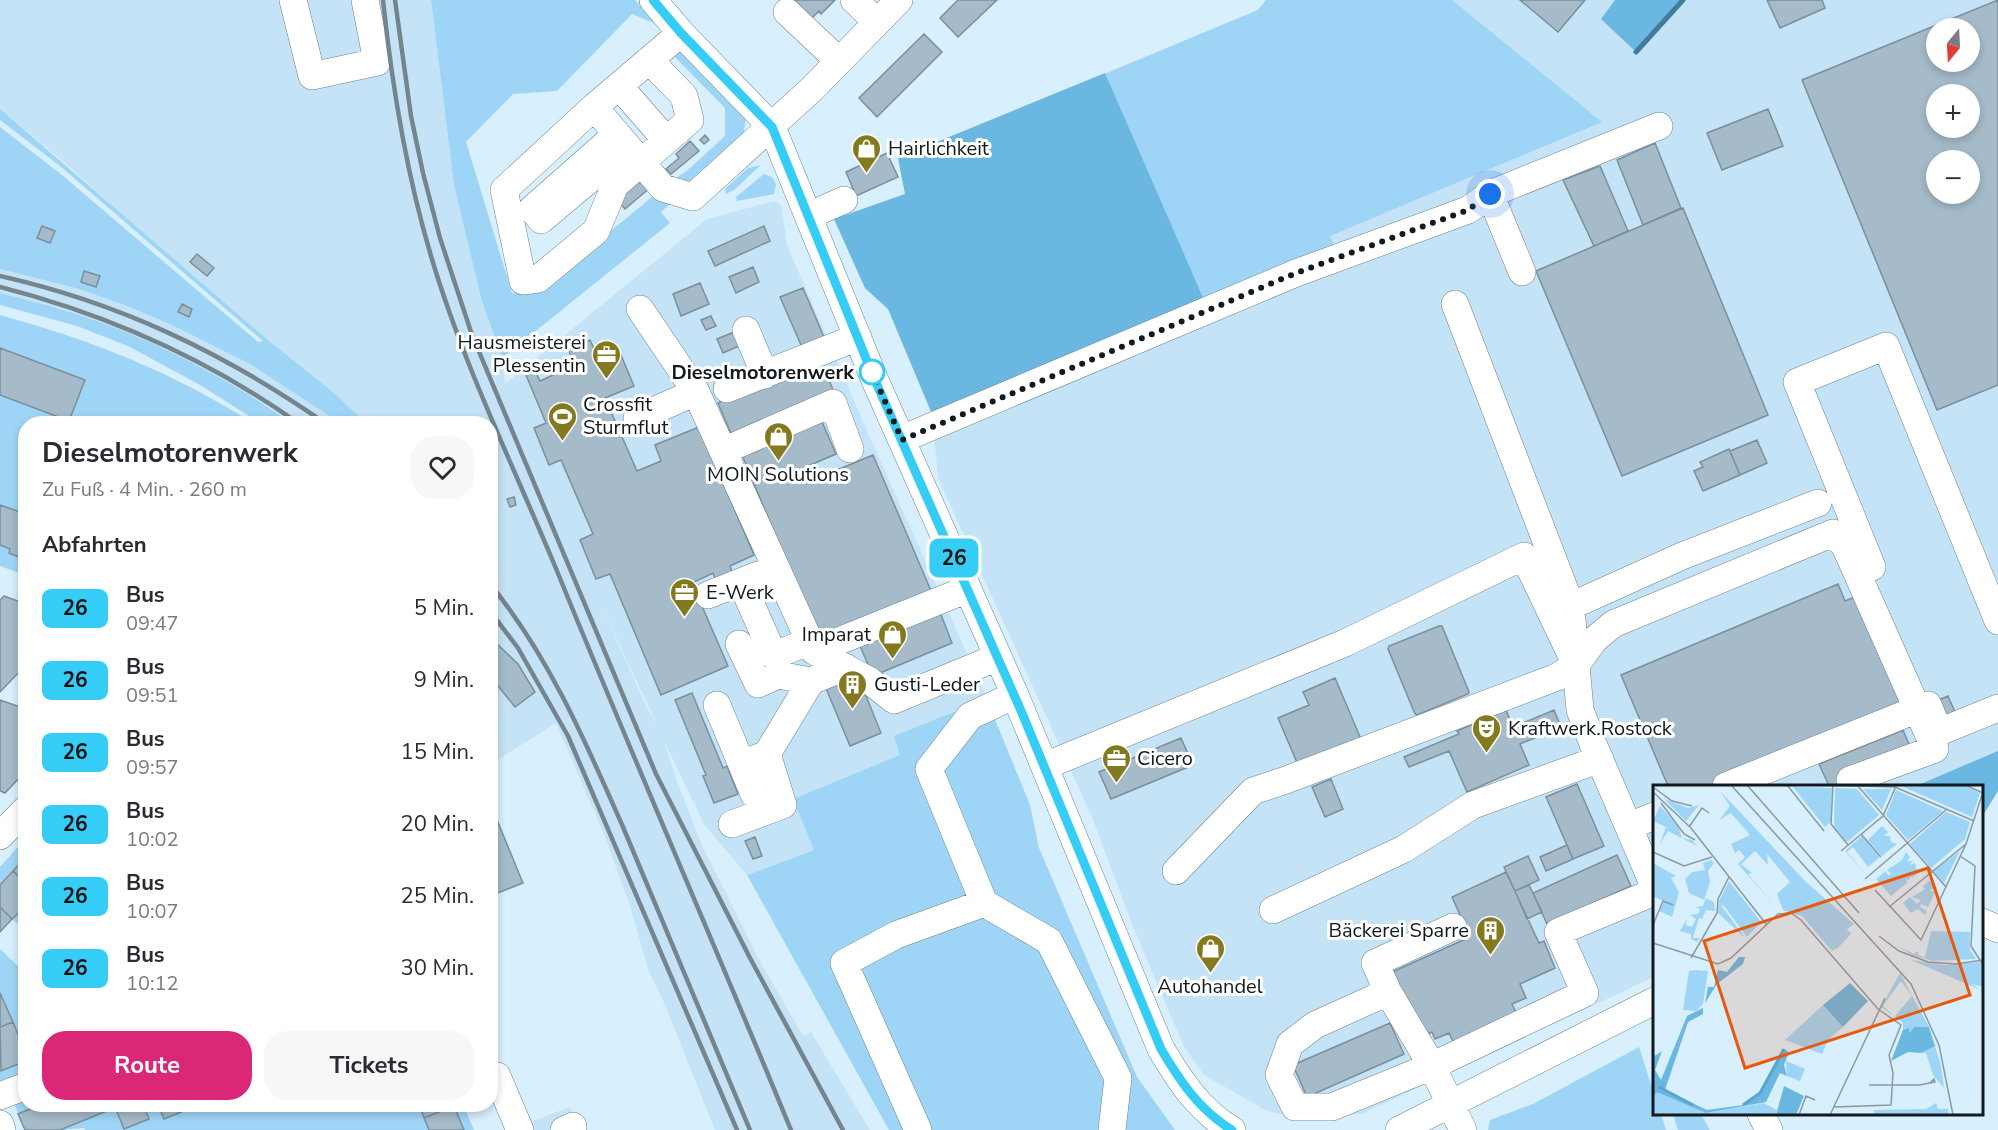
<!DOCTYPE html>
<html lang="de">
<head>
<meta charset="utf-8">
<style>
	:root { --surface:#fff; --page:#f7f7f7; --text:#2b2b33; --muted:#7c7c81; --accent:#db2777 }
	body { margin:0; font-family:"Nunito Sans",sans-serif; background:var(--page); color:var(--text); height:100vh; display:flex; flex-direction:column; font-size:22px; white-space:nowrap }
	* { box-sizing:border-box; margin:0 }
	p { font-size:20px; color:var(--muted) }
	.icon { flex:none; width:33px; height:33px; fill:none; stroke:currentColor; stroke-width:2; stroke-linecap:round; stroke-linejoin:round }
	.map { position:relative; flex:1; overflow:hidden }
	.drawer { position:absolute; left:18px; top:416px; width:480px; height:696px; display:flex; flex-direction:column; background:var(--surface); border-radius:24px; box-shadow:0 3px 9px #0003 }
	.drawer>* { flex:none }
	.badge { padding:0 12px; border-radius:9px; font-size:21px; line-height:39px }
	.needle { width:39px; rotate:198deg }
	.buttons { position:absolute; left:1926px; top:18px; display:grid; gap:12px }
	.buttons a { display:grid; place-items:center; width:54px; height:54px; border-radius:50%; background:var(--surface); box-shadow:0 3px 9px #0003; font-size:30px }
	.you { position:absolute; width:30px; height:30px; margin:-15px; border:4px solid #fff; border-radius:50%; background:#1a73e8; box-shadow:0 0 0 9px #1a73e833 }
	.map>.badge { position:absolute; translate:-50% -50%; box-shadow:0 0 0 3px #fff }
	h2 { padding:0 24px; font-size:22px; line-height:54px }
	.round { display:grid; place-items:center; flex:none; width:63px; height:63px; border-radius:24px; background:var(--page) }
	.head { display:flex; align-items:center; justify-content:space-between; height:102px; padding:0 24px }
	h1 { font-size:28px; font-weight:700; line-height:45px }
	.cta { display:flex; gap:12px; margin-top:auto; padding:12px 24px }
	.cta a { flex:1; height:69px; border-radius:24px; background:var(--accent); color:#fff; font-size:24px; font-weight:700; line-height:69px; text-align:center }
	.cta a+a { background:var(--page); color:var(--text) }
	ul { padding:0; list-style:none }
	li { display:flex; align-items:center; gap:18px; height:72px; padding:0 24px }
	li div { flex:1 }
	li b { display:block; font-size:22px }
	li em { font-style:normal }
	li .badge { min-width:66px; font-weight:700; text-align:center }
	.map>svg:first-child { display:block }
	.built { fill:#c5e3f6; fill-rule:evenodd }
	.green { fill:#9ed5f6 }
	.forest { fill:#6ab7e2 }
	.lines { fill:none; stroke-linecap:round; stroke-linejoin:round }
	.stream { stroke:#437b9a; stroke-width:5 }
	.building { fill:#a5bbc9; stroke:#7a8f9c; stroke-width:1.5; fill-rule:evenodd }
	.minor-casing { stroke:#6d828f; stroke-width:28 }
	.minor { stroke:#fff; stroke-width:27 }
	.rail { stroke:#75858e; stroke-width:4.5 }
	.line-casing { stroke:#fff; stroke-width:14 }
	.line { stroke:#35ccf6; stroke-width:9 }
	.walk { stroke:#121a1f; stroke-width:6; stroke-dasharray:0 10.8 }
	.stop-dot { fill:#fff; stroke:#35ccf6; stroke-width:3 }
	.labels { text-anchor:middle; stroke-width:6; stroke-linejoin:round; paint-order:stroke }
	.poi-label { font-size:20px; fill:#121a1f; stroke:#fff; text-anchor:start }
	.stop-label { font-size:20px; font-weight:bold; fill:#121a1f; stroke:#fff; text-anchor:end }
	.inset-river { fill:none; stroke:#58a5cf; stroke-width:3 }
	.inset-road { fill:none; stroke:#899aa4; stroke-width:1.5 }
	.view { fill:#e8590c; fill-opacity:0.15; stroke:#e8590c; stroke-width:3 }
	.inset-edge { fill:none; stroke:#121a1f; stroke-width:3 }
</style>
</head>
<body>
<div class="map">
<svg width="1998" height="1130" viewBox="0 0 1998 1130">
	<rect width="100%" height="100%" fill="#d8effd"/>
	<path class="built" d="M0,0H431L454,185L481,298L502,358L505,384L707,219L774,201L781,205L787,245L871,440L987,698L894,737L901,755L793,799L815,850L747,875L704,824L664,741L676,779L701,843L761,963L803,1036L811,1032L870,1130H715L666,1007L648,969L630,906L604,834L556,723L491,764V582L500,577L491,570L490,423H366L333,392L268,340L132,223L64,162L0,109ZM599,601L656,722V723L646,706Z
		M1266,0H1998V752L1946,786H1654V977L1362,1114L1300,1118L1267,1111L1204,1075L1184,1047L1132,924L1092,817L938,478L932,414L888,309L865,288L834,219L905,194L898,158L1258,10ZM1936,28H1970V62H1936ZM1936,94H1970V128H1936ZM1936,160H1970V194H1936Z
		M0,269L79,289L122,304L174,326L250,364L340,423H291L269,407L204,369L148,341L66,311L0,293Z
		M570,1107L581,1130H527L525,1124Z"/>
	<path class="green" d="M431,0H635L656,24L632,14L557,91L513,94L466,142L512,293L540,289L663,188L690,168L725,136V108L665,47L663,33L746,117L743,139L661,212L670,223L502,358L481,298L454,185Z
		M1266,0H1452L1602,122L1330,236L1334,245L1205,302L1105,74L1258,10Z
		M0,109L268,340L333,392L366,423H340L250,364L174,326L122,304L79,289L0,269V127L62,175L258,342L263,341L60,166L0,120Z
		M761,165L734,190L726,194L725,189L748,168Z
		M764,174L772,177L776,184L774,194L737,201L736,197Z
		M0,293C22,299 45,304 66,311C146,335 223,375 291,423H260L200,385L128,346L77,326L0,305Z
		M0,315C94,341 170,371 253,423H26L25,575L0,566Z
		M971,705L992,712L1030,805L1039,848L1137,1077L1175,1130H889L747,875L814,850L793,799L900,755L894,736Z
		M25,839V857L0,885V867Z
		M25,906V930L12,919Z
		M0,949L22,970L25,968V1030L18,1034L0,993Z
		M1639,1047L1654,1094V1114H1661L1666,1130H1488L1490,1120L1533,1104Z
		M25,1061V1074L0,1085V1068L2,1071Z
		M25,1101L26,1104H41L18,1114L15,1105Z
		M143,1104H158L185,1110L183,1104H201L203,1108L211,1104H419L429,1130H85L84,1128L60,1130L115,1107Z
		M453,1104H463L474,1130H464Z
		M1673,1114H1701L1710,1130H1678Z"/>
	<path class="forest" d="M1615,0H1683L1636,52L1601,19Z
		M1105,73L1205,302L932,414L888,309L865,288L834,219L905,194L898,158Z
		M1998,751V791L1982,817V786H1916Z"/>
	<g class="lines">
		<path class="stream" d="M1636,52L1683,0"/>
	</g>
	<path class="building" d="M793,0H835L821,14L819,11L811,19Z
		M958,0H997L958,37L940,18Z
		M1520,0H1585L1558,32Z
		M1767,0H1822L1825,8L1780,28Z
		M1998,0V385L1937,410L1802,80ZM1936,28H1970V62H1936ZM1936,94H1970V128H1936ZM1936,160H1970V194H1936Z
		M924,34L942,52L877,117L859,98Z
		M1768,109L1783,146L1722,170L1707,133Z
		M705,135L709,140L704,144L700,140Z
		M690,141L699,151L671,174L666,169L679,158L676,154Z
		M1655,143L1681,208L1643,225L1617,160Z
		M887,153L898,177L856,196L846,172Z
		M1600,166L1628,231L1594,246L1563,180Z
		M644,178L651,187L625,209L617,200Z
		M1683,208L1768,415L1622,476L1536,271Z
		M42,226L55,231L50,243L37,238Z
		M764,226L770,241L715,266L708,251Z
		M197,254L214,268L207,276L190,262Z
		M753,267L759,282L736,293L729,277Z
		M84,271L100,276L96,287L81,282Z
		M700,283L709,304L681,316L673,294Z
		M803,288L827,344L805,354L780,297Z
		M182,304L192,309L189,317L178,312Z
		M711,316L716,326L706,330L701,320Z
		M734,332L739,346L723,353L717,339Z
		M590,340L598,357L618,348L634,386L605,398L637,471L661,461L655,445L699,427L754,555L730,566L733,574L716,581L713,573L692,583L728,666L661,695L610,574L596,579L580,540L593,534L561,460L549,465L534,428L546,423L526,375L535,371L540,381L575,365L568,349Z
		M0,348L85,380L69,421L0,395Z
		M820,360L835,394L733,438L718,403Z
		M820,417L836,454L808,466L813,480L873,455L932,593L819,640L740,450Z
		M1757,440L1767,463L1740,475L1730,451Z
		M1729,449L1740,475L1703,491L1694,471L1703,467L1700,462Z
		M514,497L516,505L510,507L507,499Z
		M0,505L26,514V555L21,553L19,557L9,553L10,549L0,545Z
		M1838,584L1845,601L1860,595L1906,704L1708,786H1668L1621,675Z
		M4,596L26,604V665L0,692V600Z
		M940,612L952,643L873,676L860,646Z
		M1439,626H1442L1469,692L1468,694L1417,715L1415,714L1388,649L1389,646Z
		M490,637L518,664L535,692L515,707L490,676Z
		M1335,678L1361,739L1298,765L1278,718L1309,705L1303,692Z
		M841,679L845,688L860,681L881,733L850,746L825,686Z
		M692,693L723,768L727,766L738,794L714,803L703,776L706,775L675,700Z
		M1948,696L1958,719L1940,726L1931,703Z
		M0,700L26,709V771L5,793L0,791Z
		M1506,710L1513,727L1554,710L1561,727L1520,744L1529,765L1467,792L1449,751L1409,767L1404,757L1459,734L1457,731Z
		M1903,730L1910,747L1843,786H1829L1819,764Z
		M1181,738L1193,765L1111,799L1099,772Z
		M1331,779L1343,809L1325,817L1312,787Z
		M1577,784L1604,846L1573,859L1546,797Z
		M490,803L523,883L490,896Z
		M755,837L762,856L753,859L745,841Z
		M1567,845L1573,859L1546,871L1540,857Z
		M1617,855L1631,886L1547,924L1533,893Z
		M1528,856L1539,880L1515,891L1504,867Z
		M26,857V883L13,871Z
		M13,871L26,883V897L23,899L26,906L12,919L0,907V885Z
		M1506,872L1539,943L1544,941L1555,968L1520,984L1526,998L1512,1004L1519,1019L1456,1048L1449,1033L1435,1039L1432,1032L1419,1038L1390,973L1470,937L1452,897Z
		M1529,885L1542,912L1527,919L1515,891Z
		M0,907L12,919L0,932Z
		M0,993L13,1022L0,1027Z
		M13,1022L18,1034L26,1030V1061L1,1071L0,1027Z
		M1390,1023L1404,1054L1307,1097L1293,1065Z
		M42,1104H106L109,1110L60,1130H25L18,1114Z
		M106,1104H143L149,1119L124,1129L115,1107L109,1110Z
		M158,1104H183L186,1110L164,1119Z
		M419,1104H453L454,1106L424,1118Z
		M454,1106L464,1130H429L424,1118Z"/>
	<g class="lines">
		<defs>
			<path id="minor" d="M293,0L312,76L377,62L365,0
				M653,0L681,33L772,127L874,378L1015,695L1161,1049C1180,1081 1199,1110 1232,1130
				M854,0L877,22
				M787,12L839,61
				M681,33L594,107L663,188L693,197L812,89L899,0
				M619,86L666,140
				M594,107L504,190L523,281L538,279L596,231L615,185L690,120L684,96L649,60
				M617,134L532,209L541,220L628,147
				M808,216L844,200
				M1522,272L1490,194L1659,126
				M1455,304L1571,606L1574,646
				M640,309L696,392L814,651L870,681L894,700L998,657
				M746,330L765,375
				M727,389L858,337
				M637,418L696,392
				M902,439L1296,273L1468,210L1490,194
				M723,451L833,403L850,449
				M1872,567L1797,382L1886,346L1998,621
				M741,582L774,656L809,641
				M708,595L758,575
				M1571,606L1682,556L1818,503
				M739,644L758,684L778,675L811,681
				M814,651L968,589
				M717,705L754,794
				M1928,705L1939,732L1998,708
				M742,764L767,754L811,681L845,667
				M1045,766L1345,643L1524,556L1576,665
				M1726,786L1918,709
				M732,824L783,805L767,754
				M1630,826L1654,816
				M0,836L26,809
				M1176,871L1253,791L1286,780L1557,677L1576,665
				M1654,886L1593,744L1580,710L1576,665L1594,640L1613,624L1833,533L1845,546L1935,749L1850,780
				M984,903L929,769L970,716L1015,695
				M1273,910L1404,849L1473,805L1600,759
				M1982,922L1998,929
				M1388,992L1375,963L1453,927
				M490,1074L497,1076L520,1130
				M0,1096L26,1086
				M1761,1114L1769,1130
				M0,1124L2,1130
				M564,1130L573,1126
				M918,1130L844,963L896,935L984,903L1049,941L1118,1078L1112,1130
				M1399,1130L1654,1001
				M1463,1130L1432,1066L1388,992L1315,1025L1290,1044L1279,1075L1295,1107H1332L1432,1066L1585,993L1558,932L1654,892"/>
		</defs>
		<use href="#minor" class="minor-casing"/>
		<use href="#minor" class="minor"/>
		<path class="rail" d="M383,0C392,86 406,172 431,256C463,364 514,467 557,571C633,758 714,943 791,1130
			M395,0L411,116L423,173L440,238L472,335L656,774L750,958L843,1130
			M0,276C120,303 224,353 325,423
			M0,287C109,315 206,358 298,423
			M490,584C549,656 586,743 623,827C666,928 707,1029 750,1130
			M490,611L518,648L568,736L737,1130"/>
	</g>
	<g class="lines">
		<defs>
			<path id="line" d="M653,0L681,33L772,127L874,378L1022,713L1161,1049C1180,1081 1199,1110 1232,1130"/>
		</defs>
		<use href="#line" class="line-casing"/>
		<use href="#line" class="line"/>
		<path class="walk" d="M872,372L902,440L1296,273L1468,210L1490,194"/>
	</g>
	<defs>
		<symbol id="shop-pin" viewBox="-11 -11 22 30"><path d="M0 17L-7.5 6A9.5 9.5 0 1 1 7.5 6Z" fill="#837a1f" stroke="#fff"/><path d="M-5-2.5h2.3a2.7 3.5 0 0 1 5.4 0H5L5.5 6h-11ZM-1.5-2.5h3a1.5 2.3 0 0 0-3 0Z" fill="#fff"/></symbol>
		<symbol id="office-pin" viewBox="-11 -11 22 30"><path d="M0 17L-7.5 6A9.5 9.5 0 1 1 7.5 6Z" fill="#837a1f" stroke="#fff"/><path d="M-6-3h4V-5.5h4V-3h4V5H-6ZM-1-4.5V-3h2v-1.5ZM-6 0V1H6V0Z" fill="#fff"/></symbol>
		<symbol id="stadium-pin" viewBox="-11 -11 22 30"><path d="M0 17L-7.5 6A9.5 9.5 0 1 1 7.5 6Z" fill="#837a1f" stroke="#fff"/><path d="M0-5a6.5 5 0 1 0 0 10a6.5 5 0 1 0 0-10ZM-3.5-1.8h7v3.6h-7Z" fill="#fff"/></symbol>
		<symbol id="building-pin" viewBox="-11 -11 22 30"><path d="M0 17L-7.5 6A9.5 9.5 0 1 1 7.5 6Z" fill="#837a1f" stroke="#fff"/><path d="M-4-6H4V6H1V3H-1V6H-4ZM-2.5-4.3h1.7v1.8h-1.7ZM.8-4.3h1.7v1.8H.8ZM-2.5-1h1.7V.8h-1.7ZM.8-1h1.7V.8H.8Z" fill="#fff"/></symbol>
		<symbol id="theatre-pin" viewBox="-11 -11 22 30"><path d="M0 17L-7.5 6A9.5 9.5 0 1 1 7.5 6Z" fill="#837a1f" stroke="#fff"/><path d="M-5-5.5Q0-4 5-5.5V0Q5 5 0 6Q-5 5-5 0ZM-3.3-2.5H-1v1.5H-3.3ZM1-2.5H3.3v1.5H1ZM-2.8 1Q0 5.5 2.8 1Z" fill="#fff"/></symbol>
	</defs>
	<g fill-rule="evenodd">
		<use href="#shop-pin" x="850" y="132" width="33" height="45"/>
		<use href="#office-pin" x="590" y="338" width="33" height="45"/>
		<use href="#stadium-pin" x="546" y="400" width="33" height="45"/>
		<use href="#shop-pin" x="762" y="420" width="33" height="45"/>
		<use href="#office-pin" x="668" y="576" width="33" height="45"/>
		<use href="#shop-pin" x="876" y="618" width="33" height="45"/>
		<use href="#building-pin" x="836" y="668" width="33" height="45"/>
		<use href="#theatre-pin" x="1470" y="712" width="33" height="45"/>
		<use href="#office-pin" x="1100" y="742" width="33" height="45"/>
		<use href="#building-pin" x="1474" y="914" width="33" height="45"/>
		<use href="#shop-pin" x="1194" y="932" width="33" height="45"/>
	</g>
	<circle class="stop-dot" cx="872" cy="372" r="12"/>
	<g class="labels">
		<g class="poi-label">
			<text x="888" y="155">Hairlichkeit</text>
			<text x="586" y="349" text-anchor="end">Hausmeisterei<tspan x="586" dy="23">Plessentin</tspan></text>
			<text x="583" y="411">Crossfit<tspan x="583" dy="23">Sturmflut</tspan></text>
			<text x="778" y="481" text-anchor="middle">MOIN Solutions</text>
			<text x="706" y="599">E-Werk</text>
			<text x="871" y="641" text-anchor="end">Imparat</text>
			<text x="874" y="691">Gusti-Leder</text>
			<text x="1508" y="735">Kraftwerk.Rostock</text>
			<text x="1137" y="765">Cicero</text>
			<text x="1469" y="937" text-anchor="end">Bäckerei Sparre</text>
			<text x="1210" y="993" text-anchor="middle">Autohandel</text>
		</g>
		<g class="stop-label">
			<text x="854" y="379">Dieselmotorenwerk</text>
		</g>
	</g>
	<g transform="translate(1653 785)">
		<rect width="330" height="330" fill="#d8effd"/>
		<path d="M246,0H309L327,8L319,32ZM140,2L179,3L178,36L172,42ZM182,3L204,4L226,30L194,57L181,42ZM210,4H238L229,25ZM243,5L290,26L255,55L233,30ZM67,6L153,97L201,139L194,144L198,149L182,166L183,163L179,166L149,131L130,125L124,109L137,97L114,69L115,80L102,66L88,79L99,88L95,89L123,122L85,79L92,72L86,65L82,68L78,59L97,50L78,28L66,35L77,21ZM11,14L35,23L46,20L33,36ZM7,21L25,41L29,53L39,55L44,61L15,46L7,59L13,42L0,36ZM293,27L317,37L312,54L278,83L257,59ZM229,41L235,47L231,51H237L238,57L244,59L229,71L215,55ZM209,51L227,72L215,82L200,62L194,67L214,91L192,66ZM307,66L291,98L280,86ZM253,67L257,72L254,76H260L256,80L262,78L263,84L269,85L259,93L257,91L256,96L253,93L254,98L238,111L223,94L233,86L235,91L238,89L234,85L249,75ZM58,75L61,78L55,86L57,97L51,115L36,108L32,94L39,87L52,85L50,78ZM0,78L23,91L18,93L26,107L19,132L6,126L10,116L0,111ZM277,95L284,103L276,105L282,107L275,122L268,119L267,122L274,126L272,130L265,124L258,128L250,118L257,112L264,119L268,115L259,112L272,104L270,101ZM76,96L108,137L94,152L71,121L68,120L93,154L65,128L66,116ZM53,113L61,117L62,126L53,125L49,134L46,133L40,153H47L44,157L38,154V149L27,146L34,134L33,140L39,142L43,134L37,130L45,129L47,124L42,122L50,121ZM278,146L317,147V165L323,174L280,176L259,170L243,160L261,169L265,166V170L272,172ZM258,175L292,180L326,177L330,182V202L318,199L330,206ZM43,185L55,186L50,219L43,226L30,225L36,186ZM247,188L276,242H261L257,248L256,243L250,245V238L242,231L259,211L248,196L230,221L241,231L228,222ZM170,220L190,242L175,255L169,269L132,255ZM282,261L288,281L291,303L280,290L273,268H268ZM133,276L152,284L147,296L134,291ZM0,290L4,306L53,328L111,318L124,325L123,330H0ZM283,318L285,324H295L296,330H221V325L273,324Z" fill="#9ed5f6"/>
		<path d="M86,172H92L90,179L64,199L52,218L55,202H61L65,185L74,187ZM197,198L215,216L190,242L170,220ZM50,223V229L35,237L12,305L54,325L90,320L107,308L131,264L136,267L131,280L134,291L127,288L113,317L53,328L4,307L0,312V272L9,266L2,285L8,295L34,231ZM261,242H276L282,261L268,268L255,267L238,276L250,245L256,243L257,248ZM131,301L151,311L143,330H123Z" fill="#6ab7e2"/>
		<path class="inset-river" d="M6,302L40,320M90,320L107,308L131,264"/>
		<path class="inset-road" d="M78,0L258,199L286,260L300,330M94,0L206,128M134,0L171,46M163,0L242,2L321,36M204,0L293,102M312,0L330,8M0,2L19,16L39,21M0,7L38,43L113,139M8,18L31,49L42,55M178,39L180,0M178,39L195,60M36,42L49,23L56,28M208,49L228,72M188,66L230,31L243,1M0,67L31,81L59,72M307,71L322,81L318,161L330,180M212,94L293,25M222,105L268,155L313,59L330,7M236,122L313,59M0,140L10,116L20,120M226,151L246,166L275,177L303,179L330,175M0,158L65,179L78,173L125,129L138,128L148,135L225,224L248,240L236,270L240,288L238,320L181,322M38,173L64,128L65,114L76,92M216,300H267L276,298H277L282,297L281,294L277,298M146,330L153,311L162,315M177,330L232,213"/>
		<path class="view" d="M275,83L317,210L92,283L51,156Z"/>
		<rect width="330" height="330" class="inset-edge"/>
	</g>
</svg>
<div class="buttons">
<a><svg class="needle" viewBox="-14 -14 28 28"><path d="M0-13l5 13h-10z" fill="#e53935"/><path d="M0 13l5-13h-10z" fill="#7c7c81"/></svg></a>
<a>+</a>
<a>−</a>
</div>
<div class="you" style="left:1490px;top:194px"></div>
<b class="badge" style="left:954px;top:558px;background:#35ccf6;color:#111">26</b>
<section class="drawer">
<div class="head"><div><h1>Dieselmotorenwerk</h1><p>Zu Fuß · 4 Min. · 260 m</p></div><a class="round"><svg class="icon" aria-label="heart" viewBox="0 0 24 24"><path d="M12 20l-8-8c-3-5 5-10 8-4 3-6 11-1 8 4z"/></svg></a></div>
<h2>Abfahrten</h2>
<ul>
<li><span class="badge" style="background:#35ccf6;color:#111">26</span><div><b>Bus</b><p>09:47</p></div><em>5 Min.</em></li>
<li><span class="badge" style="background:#35ccf6;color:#111">26</span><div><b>Bus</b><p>09:51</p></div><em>9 Min.</em></li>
<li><span class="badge" style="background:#35ccf6;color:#111">26</span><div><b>Bus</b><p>09:57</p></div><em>15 Min.</em></li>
<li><span class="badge" style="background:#35ccf6;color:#111">26</span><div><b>Bus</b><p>10:02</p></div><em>20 Min.</em></li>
<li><span class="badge" style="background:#35ccf6;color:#111">26</span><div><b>Bus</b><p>10:07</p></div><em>25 Min.</em></li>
<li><span class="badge" style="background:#35ccf6;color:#111">26</span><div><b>Bus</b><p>10:12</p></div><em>30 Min.</em></li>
</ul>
<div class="cta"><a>Route</a><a>Tickets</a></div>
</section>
</div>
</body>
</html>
